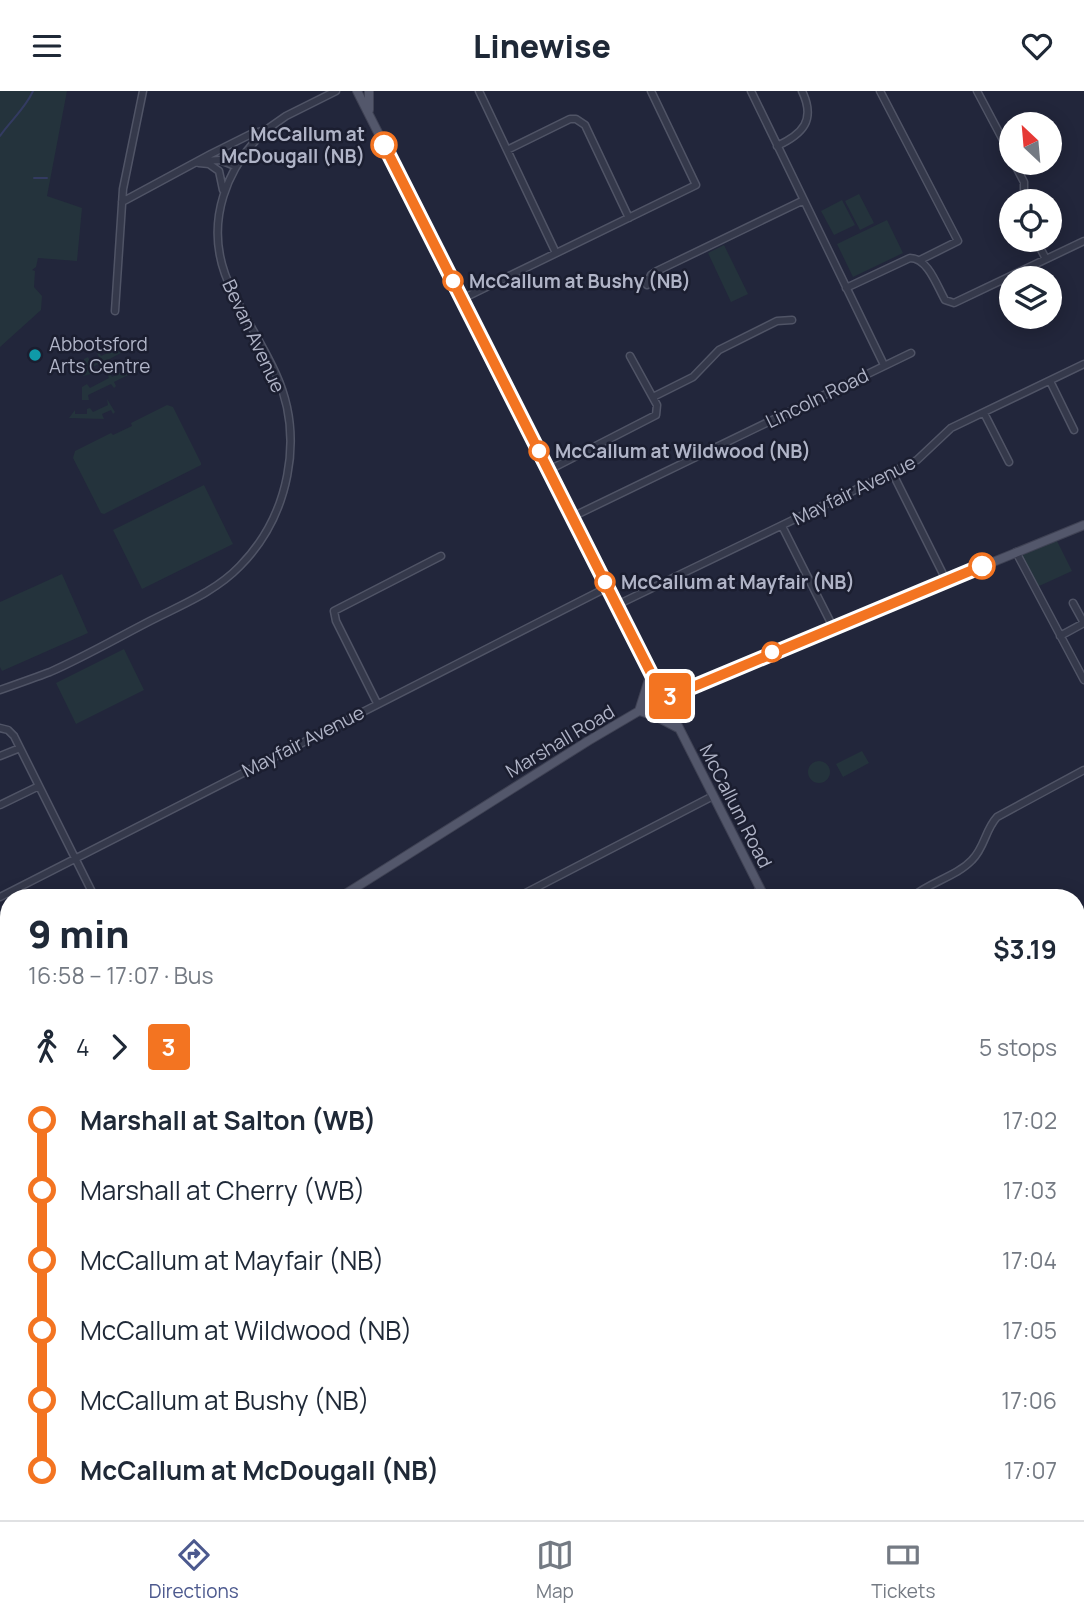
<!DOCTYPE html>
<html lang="en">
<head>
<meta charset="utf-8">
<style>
	:root { --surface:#fff; --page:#f6f6f7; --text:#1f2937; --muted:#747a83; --line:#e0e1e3; --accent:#4c598e }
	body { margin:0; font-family:Manrope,sans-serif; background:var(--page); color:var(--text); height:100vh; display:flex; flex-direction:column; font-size:26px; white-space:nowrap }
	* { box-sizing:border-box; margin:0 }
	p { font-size:23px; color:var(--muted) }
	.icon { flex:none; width:38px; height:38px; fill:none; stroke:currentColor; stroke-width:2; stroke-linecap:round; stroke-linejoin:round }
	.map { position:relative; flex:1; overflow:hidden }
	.sheet { position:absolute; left:0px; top:798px; width:1085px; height:632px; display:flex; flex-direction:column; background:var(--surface); border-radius:28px 28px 0 0; box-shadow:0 4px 18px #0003 }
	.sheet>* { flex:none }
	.badge { padding:0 14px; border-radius:5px; font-size:24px; line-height:46px }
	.needle { width:46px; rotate:334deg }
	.buttons { position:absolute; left:999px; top:21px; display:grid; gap:14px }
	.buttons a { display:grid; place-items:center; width:63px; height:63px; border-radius:50%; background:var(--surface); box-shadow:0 4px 18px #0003; font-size:35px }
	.map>.badge { position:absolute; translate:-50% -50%; box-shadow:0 0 0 4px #fff }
	.legs { display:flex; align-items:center; gap:10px; height:77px; padding:0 28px; font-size:23px }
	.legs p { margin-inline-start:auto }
	.head { display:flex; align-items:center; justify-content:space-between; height:119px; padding:0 28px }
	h1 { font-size:38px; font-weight:800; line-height:52px }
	ul { padding:0 28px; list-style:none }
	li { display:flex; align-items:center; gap:24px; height:70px; font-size:26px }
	li i { display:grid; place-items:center; width:10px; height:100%; margin:0 9px; background:currentColor }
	li i::after { content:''; width:18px; height:18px; margin:-9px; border:5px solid; border-radius:50%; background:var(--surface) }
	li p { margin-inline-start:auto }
	li:first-child i { background:linear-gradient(#0000 50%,currentColor 0) }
	li:last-child i { background:linear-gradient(currentColor 50%,#0000 0) }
	header { display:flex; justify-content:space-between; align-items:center; height:91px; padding:0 28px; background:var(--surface); font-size:32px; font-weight:800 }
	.dock { display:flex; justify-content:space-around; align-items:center; height:98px; border-top:2px solid var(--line); background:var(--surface); font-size:19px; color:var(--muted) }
	.dock a { display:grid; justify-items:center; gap:4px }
	.dock .selected { color:var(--accent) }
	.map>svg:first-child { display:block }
	.green { fill:#24333c }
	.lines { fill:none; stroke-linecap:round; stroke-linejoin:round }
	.stream { stroke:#333b61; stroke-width:2 }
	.minor-casing { stroke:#505466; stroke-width:9 }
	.major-casing { stroke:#3f4254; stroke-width:10 }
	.highway-casing { stroke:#3d4153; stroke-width:11 }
	.minor { stroke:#35394b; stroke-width:6 }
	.major { stroke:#53576b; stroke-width:8 }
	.highway { stroke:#716d52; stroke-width:9 }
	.line-1-casing { stroke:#fff; stroke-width:16 }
	.line-1 { stroke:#f37421; stroke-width:10 }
	.stop-1-dot { fill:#fff; stroke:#f37421; stroke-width:3.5 }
	.culture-dot { fill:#0f9aa8; stroke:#1b1e30; stroke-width:2.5 }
	.labels { text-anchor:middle; stroke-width:5; stroke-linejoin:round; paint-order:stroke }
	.stop-label { font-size:19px; font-weight:bold; fill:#b0b4c7; stroke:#1b1e30; text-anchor:start }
	.street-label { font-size:19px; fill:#b0b4c7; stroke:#1b1e30 }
	.poi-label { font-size:19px; fill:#b0b4c7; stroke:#1b1e30; text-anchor:start }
</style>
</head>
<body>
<header><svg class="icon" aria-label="menu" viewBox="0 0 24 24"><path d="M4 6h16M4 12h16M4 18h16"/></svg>Linewise<svg class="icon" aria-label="heart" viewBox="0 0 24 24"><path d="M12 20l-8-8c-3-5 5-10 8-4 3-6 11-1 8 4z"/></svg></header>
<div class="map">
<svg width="1084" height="1429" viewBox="0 0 1084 1429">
	<rect width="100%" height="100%" fill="#22263b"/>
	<path class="green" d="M0,0H67L47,105L82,117L77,170L38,167L36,176L32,179L35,180L34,196L42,205L41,219L0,256Z
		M859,103L874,132L860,139L845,110Z
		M842,109L855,134L834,144L821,120Z
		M887,129L903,162L853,186L837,153Z
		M724,154L748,203L731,211L708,162Z
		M126,247L130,248L134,261L130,257L104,271L106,275L104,276L101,272L88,278L91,283L83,285L84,268L88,266L90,270L99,266L97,262L99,261L101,265L128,252Z
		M137,267L145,279L144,281L140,278L114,291L116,295L114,297L111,293L88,304L89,309H82V296L87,293L90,297L109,287L107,282L109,281L112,286L138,272Z
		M107,308L115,321L113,323L111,319L102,323L104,328L69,327L75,319V323H87V318L90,317L93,321L108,314Z
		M167,314L173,316L201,372V374L104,423L101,422L73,367L75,360L111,342L113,344L132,335L131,332Z
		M204,394L233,453L142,498L113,439Z
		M1055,446L1072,480L1037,496L1018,462Z
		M62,483L88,542L2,580L0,576V511Z
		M124,558L144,599L76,633L56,592Z
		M862,660L869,672L843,686L836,673Z
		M808 681a11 11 0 1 1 22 0a11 11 0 1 1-22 0Z
		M1076,1129L1084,1132V1197L1076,1202Z"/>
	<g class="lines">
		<path class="stream" d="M0,45C10,30 25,18 33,0
			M34,87H47"/>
		<defs>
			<path id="minor" d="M479,0L556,162
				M751,0L884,274
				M880,0L958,150L920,169
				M977,0L1012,66
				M777,55C803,43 816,29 802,0
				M507,59L570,28H576L585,34L629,127
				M203,70L220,69L235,75
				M199,72L209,73L219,80L223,99
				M1014,72L1024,91V110
				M1019,80L1034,72
				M122,111L211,63L251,43L266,39L286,25L336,0
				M1036,149L1046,168
				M647,194L651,184L657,180L804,109
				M846,197L910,167C928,167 937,195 945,209L954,212L1084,150
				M462,208L696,94L651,0
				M115,220L123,98L143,0
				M1050,290L1074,339
				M653,306L693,286L719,259L777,230L792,229
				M984,322L1009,371
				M549,379L656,324L657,314L630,265
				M892,381L946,489
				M572,426L911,262
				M782,435L833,536
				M1016,461L1084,589
				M1073,512L1084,532
				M617,514L917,369L951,337L1084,273
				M1060,545L1084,532
				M0,599C17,593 34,587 50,581C84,566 117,547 150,530C181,514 215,501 240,475C289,425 305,347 276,283C261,249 238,218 225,183C206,130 226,76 266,39
				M377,612L336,530L334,520L441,465
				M0,637L8,639L14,645L95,807
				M0,665L20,657
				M0,714L39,695
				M0,806L608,496
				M516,807L713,705
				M747,807L761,799
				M911,807C929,791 956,786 972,769C985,756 985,739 997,726L1084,679
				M0,849L9,867
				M1076,1118L1084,1120
				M0,1272L9,1289
				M1076,1318L1084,1314
				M248,1421L254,1429
				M431,1421L434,1429
				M709,1421L713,1429
				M141,1429L150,1424
				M348,1429L363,1421
				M562,1429L569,1421
				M690,1429L705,1421
				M859,1429L875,1421"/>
			<path id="major" d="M357,0L765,807
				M369,19V0
				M639,620L651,582
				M640,620L657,626L678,637
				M339,807L588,650L639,620L760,566L1084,434
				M0,1017L9,1012
				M1073,1421L1077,1429"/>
			<path id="highway" d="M1076,941H1084
				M1076,962L1084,959
				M1076,1006L1084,1003
				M1076,1023L1084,1020
				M0,1381L9,1378
				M0,1426L13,1421"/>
		</defs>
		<use href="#minor" class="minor-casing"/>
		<use href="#major" class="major-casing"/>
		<use href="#highway" class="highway-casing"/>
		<use href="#minor" class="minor"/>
		<use href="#major" class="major"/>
		<use href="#highway" class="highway"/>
	</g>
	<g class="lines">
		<defs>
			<path id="line-1" d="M384,54L664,608L982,475"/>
		</defs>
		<use href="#line-1" class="line-1-casing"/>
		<use href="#line-1" class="line-1"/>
	</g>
	<g class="stop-1-dot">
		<circle cx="384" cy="54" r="12"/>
		<circle cx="453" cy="190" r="9"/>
		<circle cx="539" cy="360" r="9"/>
		<circle cx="982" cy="475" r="12"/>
		<circle cx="605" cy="491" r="9"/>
		<circle cx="772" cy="561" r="9"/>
	</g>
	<circle class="culture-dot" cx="35" cy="264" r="7"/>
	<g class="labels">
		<g class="stop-label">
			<text x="365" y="50" text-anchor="end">McCallum at<tspan x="365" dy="22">McDougall (NB)</tspan></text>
			<text x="469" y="197">McCallum at Bushy (NB)</text>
			<text x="555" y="367">McCallum at Wildwood (NB)</text>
			<text x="621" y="498">McCallum at Mayfair (NB)</text>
		</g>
		<g class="street-label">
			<text transform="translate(254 245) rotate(65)" y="7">Bevan Avenue</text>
			<text transform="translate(817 307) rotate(-26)" y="7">Lincoln Road</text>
			<text transform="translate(854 399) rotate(-26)" y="7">Mayfair Avenue</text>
			<text transform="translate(303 650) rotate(-27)" y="7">Mayfair Avenue</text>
			<text transform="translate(560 650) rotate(-31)" y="7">Marshall Road</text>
			<text transform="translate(736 715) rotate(63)" y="7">McCallum Road</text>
		</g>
		<g class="poi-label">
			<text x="49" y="260">Abbotsford<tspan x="49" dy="22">Arts Centre</tspan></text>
		</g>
	</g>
</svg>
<div class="buttons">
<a><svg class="needle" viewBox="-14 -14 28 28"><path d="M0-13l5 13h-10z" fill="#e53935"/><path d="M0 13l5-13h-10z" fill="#747a83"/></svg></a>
<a><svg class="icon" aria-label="locate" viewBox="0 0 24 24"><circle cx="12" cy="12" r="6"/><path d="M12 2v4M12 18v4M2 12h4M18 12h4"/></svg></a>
<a><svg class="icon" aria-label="layers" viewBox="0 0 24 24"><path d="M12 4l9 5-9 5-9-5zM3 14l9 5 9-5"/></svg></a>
</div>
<b class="badge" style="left:670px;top:605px;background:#f37421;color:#fff">3</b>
<section class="sheet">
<div class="head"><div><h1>9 min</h1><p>16:58 – 17:07 · Bus</p></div><b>$3.19</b></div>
<div class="legs"><svg class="icon" aria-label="walk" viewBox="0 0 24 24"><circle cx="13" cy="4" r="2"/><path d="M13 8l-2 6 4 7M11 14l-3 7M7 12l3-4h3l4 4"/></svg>4<svg class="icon" aria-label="forward" viewBox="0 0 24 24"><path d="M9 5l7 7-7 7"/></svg><b class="badge" style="background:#f37421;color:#fff">3</b><p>5 stops</p></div>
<ul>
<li><i style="color:#f37421"></i><b>Marshall at Salton (WB)</b><p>17:02</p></li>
<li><i style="color:#f37421"></i><span>Marshall at Cherry (WB)</span><p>17:03</p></li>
<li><i style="color:#f37421"></i><span>McCallum at Mayfair (NB)</span><p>17:04</p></li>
<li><i style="color:#f37421"></i><span>McCallum at Wildwood (NB)</span><p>17:05</p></li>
<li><i style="color:#f37421"></i><span>McCallum at Bushy (NB)</span><p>17:06</p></li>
<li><i style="color:#f37421"></i><b>McCallum at McDougall (NB)</b><p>17:07</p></li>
</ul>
</section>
</div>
<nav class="dock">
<a class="selected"><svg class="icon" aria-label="directions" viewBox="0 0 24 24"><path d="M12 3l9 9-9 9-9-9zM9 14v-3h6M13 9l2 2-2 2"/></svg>Directions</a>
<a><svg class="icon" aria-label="map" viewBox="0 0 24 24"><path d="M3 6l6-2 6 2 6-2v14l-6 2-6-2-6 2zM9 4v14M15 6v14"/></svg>Map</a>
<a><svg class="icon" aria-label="tickets" viewBox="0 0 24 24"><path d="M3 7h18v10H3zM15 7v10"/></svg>Tickets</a>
</nav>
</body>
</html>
